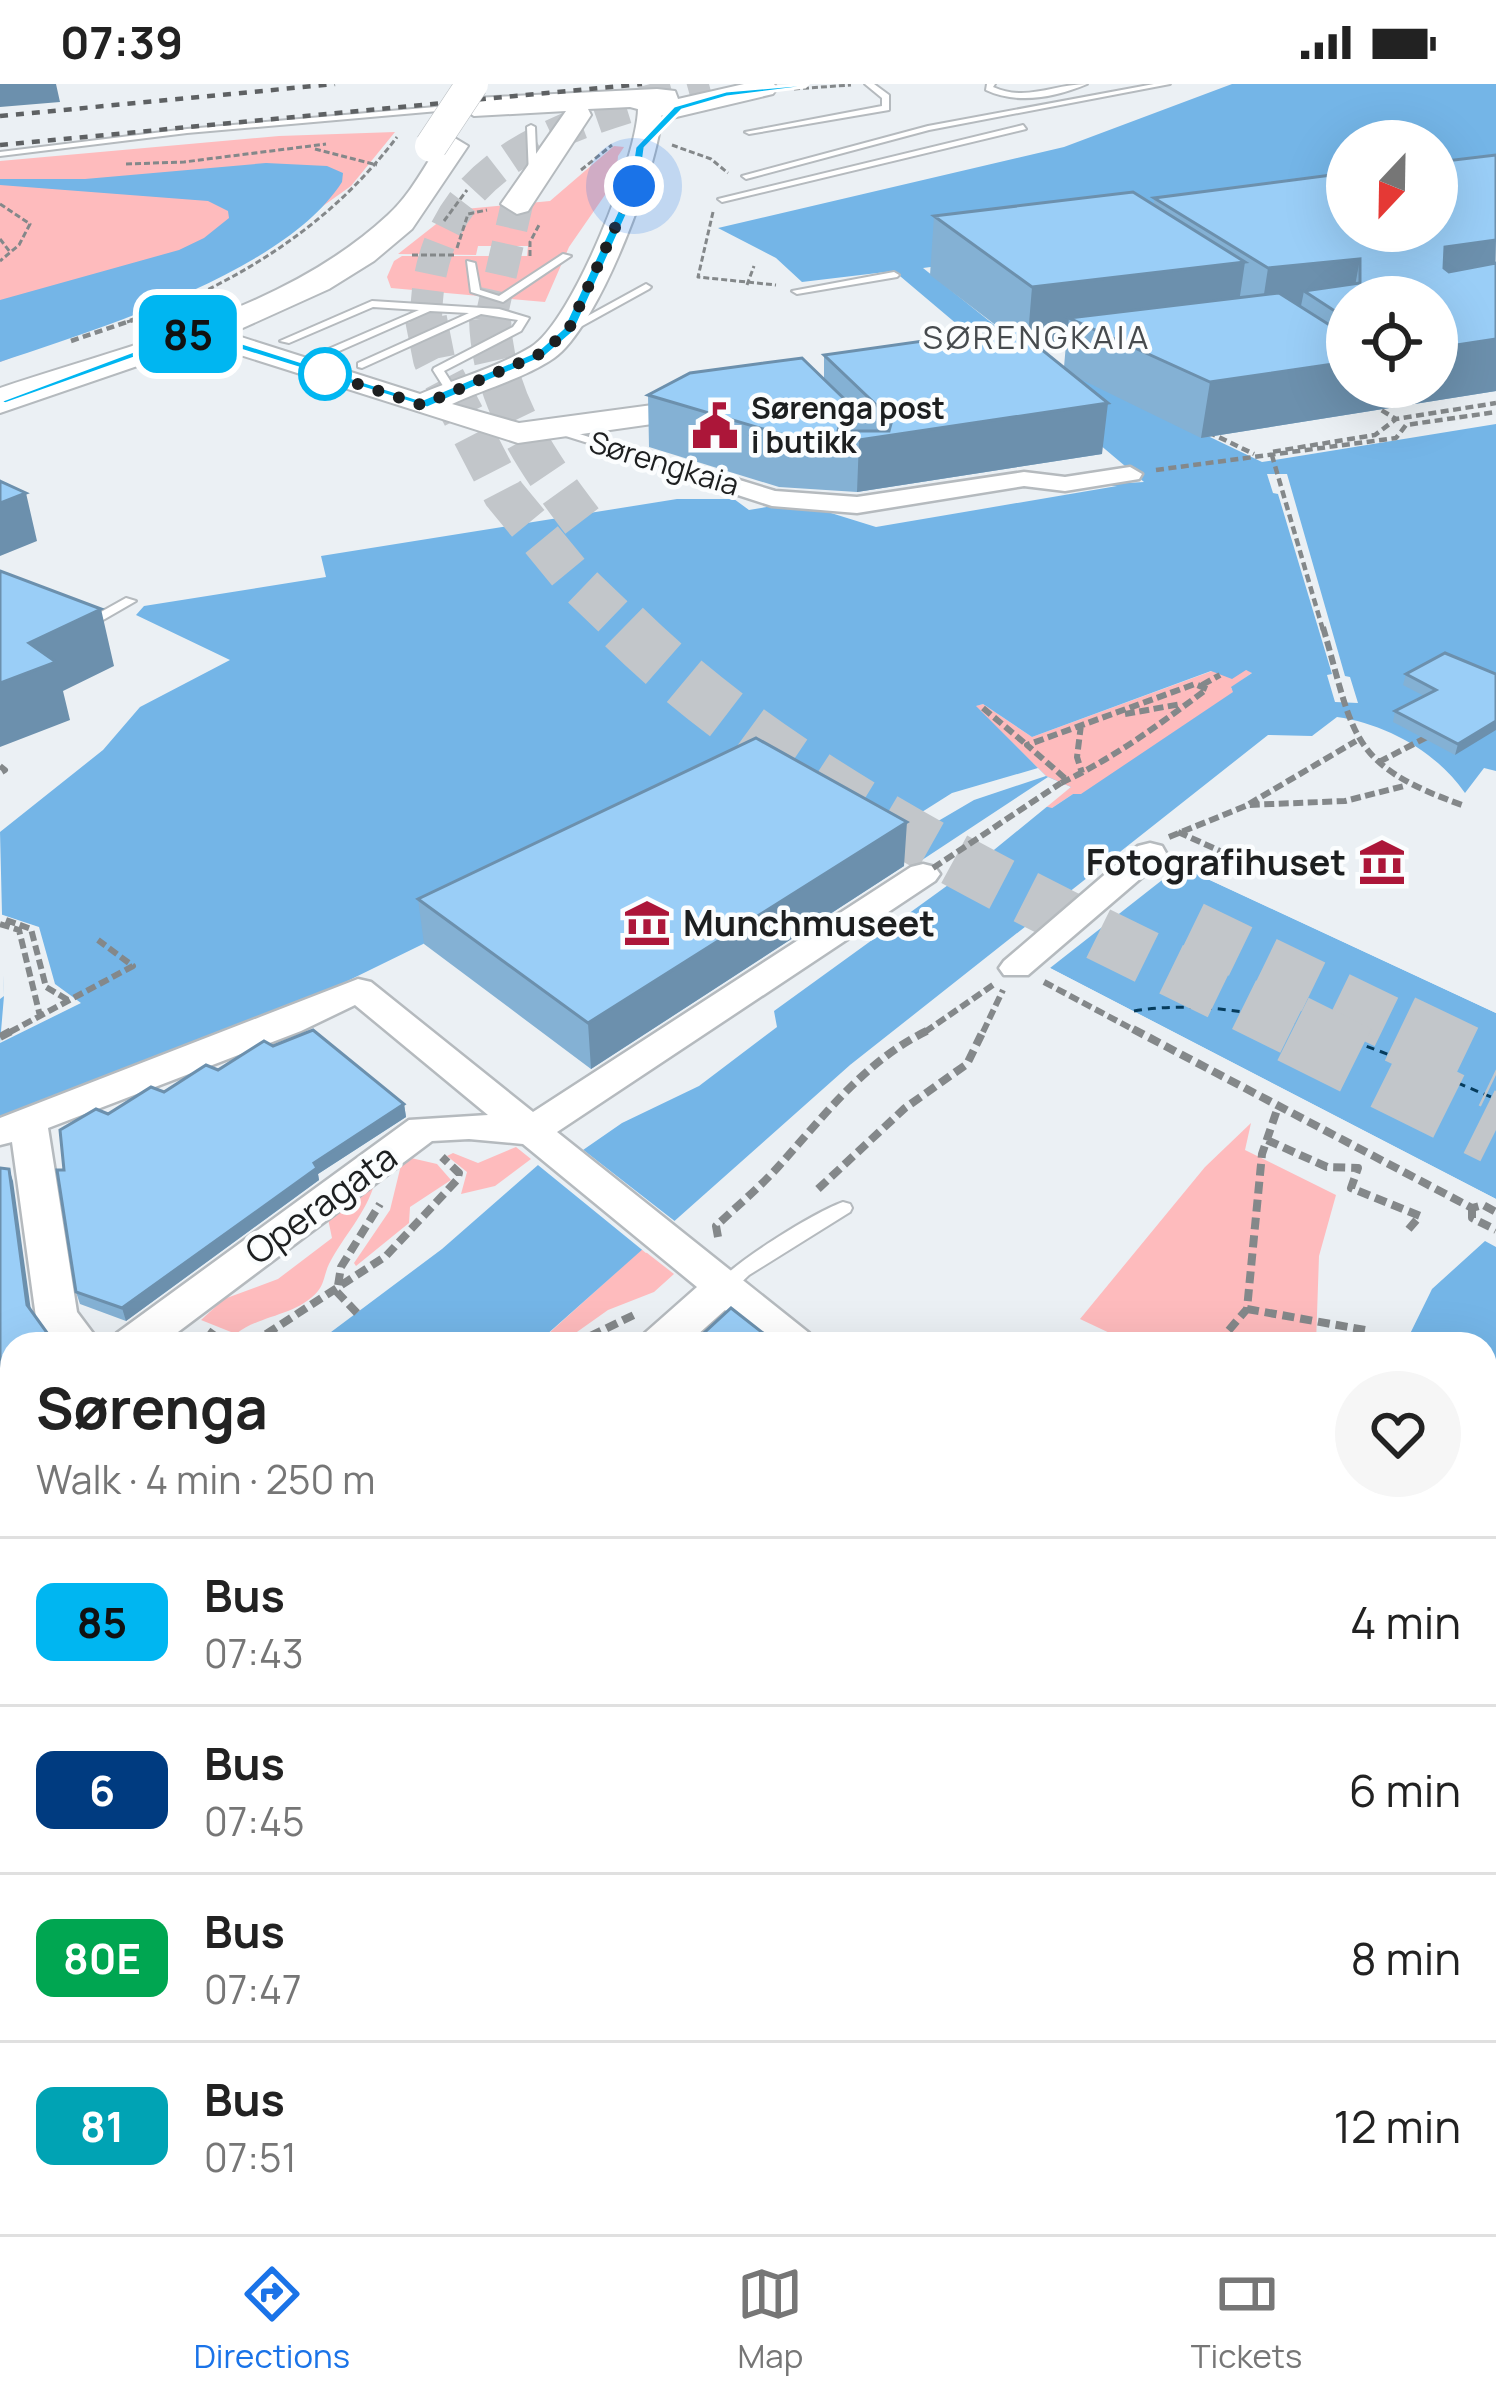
<!DOCTYPE html>
<html lang="en">
<head>
<meta charset="utf-8">
<style>
	:root { --surface:#fff; --page:#f6f6f6; --text:#222; --muted:#767676; --line:#e0e0e0; --accent:#1a73e8 }
	body { margin:0; font-family:Manrope,sans-serif; background:var(--page); color:var(--text); height:100vh; display:flex; flex-direction:column; font-size:45px; white-space:nowrap }
	* { box-sizing:border-box; margin:0 }
	p { font-size:39px; color:var(--muted) }
	.icon { flex:none; width:66px; height:66px; fill:none; stroke:currentColor; stroke-width:2; stroke-linecap:round; stroke-linejoin:round }
	.map { position:relative; flex:1; overflow:hidden }
	.details { position:absolute; left:0px; top:1248px; width:1497px; height:903px; display:flex; flex-direction:column; background:var(--surface); border-radius:36px 36px 0 0; box-shadow:0 12px 48px #0002 }
	.details>* { flex:none }
	.badge { padding:0 24px; border-radius:18px; font-size:42px; line-height:78px }
	.needle { width:78px; rotate:202deg }
	.buttons { position:absolute; left:1326px; top:36px; display:grid; gap:24px }
	.buttons a { display:grid; place-items:center; width:132px; height:132px; border-radius:50%; background:var(--surface); box-shadow:0 12px 48px #0002; font-size:60px }
	.you { position:absolute; width:60px; height:60px; margin:-30px; border:9px solid #fff; border-radius:50%; background:#1a73e8; box-shadow:0 0 0 18px #1a73e833 }
	.map>.badge { position:absolute; translate:-50% -50%; box-shadow:0 0 0 6px #fff }
	.round { display:grid; place-items:center; flex:none; width:126px; height:126px; border-radius:63px; background:var(--page) }
	.overview { display:flex; align-items:center; justify-content:space-between; height:204px; padding:0 36px }
	h1 { font-size:57px; font-weight:700; line-height:90px }
	ul { padding:0; list-style:none }
	li { display:flex; align-items:center; gap:36px; height:168px; padding:0 36px; border-top:3px solid var(--line) }
	li div { flex:1 }
	li b { display:block; font-size:45px }
	li em { font-style:normal }
	li .badge { min-width:132px; font-weight:700; text-align:center }
	.status { display:flex; justify-content:space-between; align-items:center; height:84px; padding:0 60px; background:var(--surface); direction:ltr }
	.status svg { height:33px; fill:currentColor }
	.dock { display:flex; justify-content:space-around; align-items:center; height:168px; border-top:3px solid var(--line); background:var(--surface); font-size:33px; color:var(--muted) }
	.dock a { display:grid; justify-items:center; gap:6px }
	.dock .selected { color:var(--accent) }
	.map>svg:first-child { display:block }
	.green { fill:#febbbd }
	.water { fill:#74b5e7; fill-rule:evenodd }
	.pier { fill:#ebf0f4 }
	.lines { fill:none; stroke-linecap:round; stroke-linejoin:round }
	.ferry { stroke:#063c5d; stroke-width:3; stroke-dasharray:8 6; stroke-linecap:butt }
	.highway-tunnel-far3 { stroke:#c2c6ca; stroke-width:32; stroke-dasharray:32 16; stroke-linecap:butt }
	.highway-tunnel-far2 { stroke:#c2c6ca; stroke-width:42; stroke-dasharray:42 21; stroke-linecap:butt }
	.highway-tunnel-far1 { stroke:#c2c6ca; stroke-width:54; stroke-dasharray:54 27; stroke-linecap:butt }
	.highway-tunnel { stroke:#c2c6ca; stroke-width:70; stroke-dasharray:70 34; stroke-linecap:butt }
	.lane-casing { stroke:#b5babe; stroke-width:4 }
	.street-casing { stroke:#b5babe; stroke-width:5 }
	.secondary-casing { stroke:#b5babe; stroke-width:4 }
	.highway-casing { stroke:#b5babe; stroke-width:4 }
	.path-far4 { stroke:#84888a; stroke-width:3; stroke-dasharray:6 3; stroke-linecap:butt }
	.path-far3 { stroke:#84888a; stroke-width:4.5; stroke-dasharray:8 4.5; stroke-linecap:butt }
	.path-far2 { stroke:#84888a; stroke-width:6; stroke-dasharray:10 4.5; stroke-linecap:butt }
	.path-far1 { stroke:#84888a; stroke-width:8; stroke-dasharray:12 6; stroke-linecap:butt }
	.path { stroke:#84888a; stroke-width:10; stroke-dasharray:16 9; stroke-linecap:butt }
	.lane { fill:#fff; fill-rule:evenodd }
	.street { fill:#fff; fill-rule:evenodd }
	.secondary { fill:#fff; fill-rule:evenodd }
	.highway { fill:#fff; fill-rule:evenodd }
	.rail { stroke:#5e6163; stroke-width:4.5; stroke-dasharray:8 8; stroke-linecap:butt }
	.highway-bridge-casing { stroke:#b5babe; stroke-width:33; stroke-linecap:butt }
	.path-bridge { stroke:#84888a; stroke-width:6; stroke-dasharray:10 4.5; stroke-linecap:butt }
	.highway-bridge { stroke:#fff; stroke-width:32 }
	.wall { fill:#84b1d4; fill-rule:evenodd }
	.shaded-wall { fill:#6c90ad }
	.building { fill:#9acef7; stroke:#6c90ad; stroke-width:3 }
	.line { fill:#00b6f1; stroke:#fff; stroke-width:3 }
	.walk { stroke:#1d1f20; stroke-width:12; stroke-dasharray:0 21.6 }
	.stop-dot { fill:#fff; stroke:#00b6f1; stroke-width:6 }
	.labels { text-anchor:middle; stroke-width:9; stroke-linejoin:round; paint-order:stroke }
	.far-poi-label { font-size:30px; font-weight:bold; fill:#1d1f20; stroke:#fbfdfe; text-anchor:start }
	.far-street-label { font-size:30px; fill:#1d1f20; stroke:#fbfdfe }
	.far-neighbourhood-label { font-size:33px; letter-spacing:3px; fill:#474b4e; stroke:#fbfdfe }
	.poi-label { font-size:36px; font-weight:bold; fill:#1d1f20; stroke:#fbfdfe; text-anchor:end }
	.street-label { font-size:36px; fill:#1d1f20; stroke:#fbfdfe }
</style>
</head>
<body>
<div class="status"><b>07:39</b><svg viewBox="0 0 49 12"><path d="M0 12V9h3v3zM5 12V6h3v6zM10 12V3h3v9zM15 12V0h3v12zM26 1h20v11H26zM47 4h2v5h-2z"/></svg></div>
<div class="map">
<svg width="1496" height="2150" viewBox="0 0 1496 2150">
	<rect width="100%" height="100%" fill="#ebf0f4"/>
	<path class="green" d="M395,48L351,102L243,179L172,214L0,278V77L279,52Z
		M614,62L624,63L618,72L616,95L569,163L545,218L391,204L387,193L394,177L402,172H527L528,162H478L476,171L398,170L454,126L550,117Z
		M1246,586L1253,588L1231,604L1234,608L1081,711L1073,710L1052,724L1042,723L1070,703L1046,692L975,622L983,620L1032,653L1212,587Z
		M1251,1039L1245,1066L1336,1111L1319,1172L1316,1260H1133L1080,1235L1205,1083Z
		M516,1063L531,1075L495,1102L461,1110L467,1088L447,1072L453,1069L478,1079Z
		M411,1074L437,1080L451,1096L410,1123L409,1139L356,1182L354,1179L390,1126L402,1077Z
		M375,1098C366,1130 344,1151 329,1180C325,1188 324,1200 318,1207C297,1232 259,1231 236,1250L201,1236L224,1215L278,1195L332,1154L327,1130Z
		M642,1165L674,1190L654,1208L608,1226L560,1260H537Z"/>
	<path class="water" d="M1232,0H1496V108L1437,116V57H1347V133L1339,129L923,184L1048,284L1064,283L1262,378L1496,340V687L1484,684L1465,709C1437,668 1386,640 1337,633L1312,652L1268,651L850,981L536,1260H315L442,1165L538,1081L583,1066L622,1039L699,1002L777,943L774,927L955,796L884,752L756,697L237,951L0,1042V915L4,912L0,748L103,666L140,623L230,576L136,531L144,522L326,493L321,472L677,415H734L749,426L791,419L1144,398L894,187L802,198L776,174L718,144L1064,63ZM1246,586L1252,589L1231,603L1233,608L1081,710H1073L1052,724L1044,722L1071,703L1046,692L976,622L983,620L1032,653L1211,587L1232,595Z
		M266,79L327,82L343,89L342,98C284,189 98,244 0,278V216L179,166L204,154L229,134L228,127L208,117L0,101V95H85Z
		M1180,782L1496,929V1115L1050,884Z
		M1485,1157L1496,1163V1487L1485,1475V1260H1405L1432,1205Z
		M12,1499V1689L0,1705V1511Z
		M1485,1510L1496,1515V1782L1485,1773Z"/>
	<path class="pier" d="M1267,390H1287L1345,592L1350,593L1358,619L1335,618L1327,591L1332,590L1278,410L1273,409Z
		M1024,399L1117,402L876,443L802,420Z
		M1038,684L1046,692L974,716L899,760L884,752L952,709Z
		M1048,693L1071,703L956,797L943,796L916,780Z
		M1182,776L1496,922V929L1173,779Z
		M0,830L39,843L55,900L81,919L0,959L4,912Z
		M1050,884L1496,1115V1121L1048,890Z
		M577,1061L681,1142L646,1169L533,1077Z"/>
	<g class="lines">
		<path class="ferry" d="M1134,927C1258,907 1384,969 1496,1015"/>
		<path class="highway-tunnel-far3" d="M426,238C426,69 575,38 709,0
			M490,238L517,120"/>
		<path class="highway-tunnel-far2" d="M426,235L434,275L504,410L574,495L627,546
			M490,235C492,313 536,377 582,437"/>
		<path class="highway-tunnel-far1" d="M624,543C808,723 1071,834 1299,948
			M1192,844L1407,948"/>
		<path class="highway-tunnel" d="M1293,945L1496,1046
			M1400,945L1496,991"/>
		<defs>
			<path id="lane" d="M865,0H874L889,11V26L749,50L745,48L882,22V14Z
				M987,0H995L993,3C1026,18 1054,0 1087,0C1056,13 1018,21 986,6Z
				M1154,0H1170L929,46L746,95L742,92L928,42Z
				M458,21L461,25L187,49L0,72V68L187,45Z
				M531,41L535,43L537,92L533,95L529,92L527,43Z
				M1023,41L1026,45L722,118L718,115Z
				M563,170L571,172L503,218L471,208L467,177L475,179L480,206L499,212Z
				M894,188L899,191L897,193L797,210L792,207Z
				M646,200L651,203L649,205L573,247L564,245Z
				M372,217L499,225L529,234L521,247L444,287L456,306L437,317L432,314L445,305L433,286L434,284L513,243L518,236L481,230L362,284L358,283V279L469,229L430,227L330,271L326,270V266L419,226L373,223L289,259L280,257Z
				M553,344H561L716,394L706,396L553,348Z
				M126,514L136,517L103,536L92,533Z
				M843,1118L850,1120L852,1124L850,1128L749,1191L730,1209H716L713,1204C732,1179 813,1129 843,1118Z"/>
			<path id="street" d="M1130,383L1142,390L1139,395L1065,407L1024,402L857,429L772,422L701,399L698,394L710,387L775,407L857,413L1024,388L1065,393Z
				M1150,759L1162,762L1166,769L1162,776L1028,891H1004L999,884L1004,877L1138,762Z
				M923,780L935,783L940,790L935,797L557,1048L809,1249L815,1260H765L725,1226L687,1260H639L645,1249L697,1203L523,1060L469,1055L432,1057L162,1260H111L117,1249L409,1036L488,1031L355,921L301,947L48,1044L77,1228L101,1260H56L36,1233L12,1058L0,1061V1034L358,895L371,898L533,1028L911,783Z
				M12,1334V1374L0,1377V1338Z
				M12,1811V1865L0,1870V1816Z"/>
			<path id="secondary" d="M650,17L662,24C662,76 599,243 554,274C525,294 484,305 452,320L519,339L719,312L730,315L735,322L730,329L518,359L155,244L150,238L165,229L175,232L420,310C456,295 498,283 531,263C573,237 638,71 638,24Z
				M0,1854L12,1858V1946L0,1941Z
				M126,2139H213L218,2150H130Z"/>
			<path id="highway" d="M744,0H774L777,4L773,10L672,34L630,23L588,25L591,31L528,127L517,130L501,120L566,27L474,32L460,23L474,14L657,5L675,7L678,15Z
				M453,53L468,62L412,145L374,177L329,205L225,252L0,329V304C130,260 285,227 388,131C411,110 425,81 442,56Z"/>
		</defs>
		<use href="#lane" class="lane-casing"/>
		<use href="#street" class="street-casing"/>
		<use href="#secondary" class="secondary-casing"/>
		<use href="#highway" class="highway-casing"/>
		<path class="path-far4" d="M794,5L851,1
			M672,61L711,75L728,89
			M315,65L377,81
			M126,80L184,78L326,60
			M581,86L612,61
			M0,120L30,140L19,161L0,177
			M713,128L698,193L776,201
			M444,137L467,106
			M0,155L10,168
			M457,164L468,130L487,126
			M412,171H457
			M530,172V158L539,141
			M747,201L754,182
			M184,217C269,178 340,128 397,53
			M127,238L136,235"/>
		<path class="path-far3" d="M71,257L136,235
			M1371,320L1396,335
			M1208,348L1254,370
			M1156,386L1396,354L1406,341L1496,328
			M1323,546L1271,368L1375,351L1396,335L1496,319"/>
		<path class="path-far2" d="M1323,543C1355,653 1348,681 1465,722
			M1202,601L1220,591
			M983,624L1027,661
			M1125,630L1181,620
			M1081,641L1077,673L1082,689
			M1379,678L1431,651
			M0,682L5,686L0,689
			M1061,699C1114,674 1160,640 1207,605L1195,600L1027,661L1067,696
			M1249,720L1356,657
			M1178,748L1229,771L1221,776
			M1169,753L1248,721L1345,717L1404,702
			M6,836L31,845L46,903L68,916
			M0,840L19,846L40,932
			M1044,898L1138,948
			M10,948L133,882L98,856
			M925,948L993,901
			M983,948L1003,906"/>
		<path class="path-far1" d="M1133,945L1472,1124L1483,1121L1496,1128
			M0,953L15,945
			M1267,1056L1327,1083L1358,1084L1351,1104L1420,1132L1407,1147
			M818,1105L905,1024L967,980L984,945
			M1472,1124V1134L1496,1146
			M718,1153L716,1142C736,1123 759,1104 778,1083C824,1032 867,974 931,945
			M1247,1225L1365,1246
			M357,1229L337,1208L341,1183L380,1120
			M208,1247L226,1260
			M251,1260L386,1172L457,1096L459,1089L442,1073
			M574,1260L638,1229
			M1217,1260L1247,1225L1262,1070L1278,1023
			M0,1468L12,1456"/>
		<path class="path" d="M0,1756L12,1773"/>
		<use href="#lane" class="lane"/>
		<use href="#street" class="street"/>
		<use href="#secondary" class="secondary"/>
		<use href="#highway" class="highway"/>
		<path class="rail" d="M0,32L335,0
			M0,61L642,0"/>
		<defs>
			<path id="highway-bridge" d="M431,62L472,0"/>
		</defs>
		<use href="#highway-bridge" class="highway-bridge-casing"/>
		<path class="path-bridge" d="M933,784L1061,699"/>
		<use href="#highway-bridge" class="highway-bridge"/>
	</g>
	<path class="wall" d="M1347,89L1496,307L1201,354L1076,293L1102,370L857,408L779,403L649,363L648,311L824,295V271L1002,246L930,191L934,132L1154,121V114ZM1347,213L1437,303H1347ZM1066,260L1064,283L1038,263Z
		M1406,590H1496L1455,671L1393,638L1395,627L1424,612L1403,601Z
		M904,782L591,985L424,860L418,815Z
		M218,986L404,1020L406,1033L318,1090L319,1096L126,1237L80,1220L76,1208L64,1086L108,1030Z
		M400,2139H1485L1496,2150H438L431,2142L421,2150H408Z"/>
	<path class="shaded-wall" d="M0,0H56L60,18L0,23Z
		M1496,156L1495,205L1437,214L1445,163Z
		M1360,175L1353,213L1304,207L1299,232L1260,236L1268,184Z
		M1245,178L1236,239L1069,234L1066,260L1027,264L1032,203Z
		M1496,255V307L1201,354L1210,298L1347,278V303H1437V264Z
		M1108,319L1102,370L857,408L859,356Z
		M26,409L37,457L0,472V419Z
		M101,525L114,582L63,607L70,636L0,663V599L29,559Z
		M1496,637V646L1455,671L1458,660Z
		M907,738L904,782L591,985L588,939Z
		M404,1020L406,1033L318,1090L319,1096L126,1237L122,1224L314,1079Z
		M9,1085L13,1097L32,1234L27,1221Z
		M12,1309V1324L0,1330V1315Z
		M408,2139H430L431,2142L421,2150H411Z"/>
	<path class="building" d="M1496,71V156L1445,163L1444,184L1449,188L1496,179V255L1437,264V213H1347V235L1304,207L1360,199V175L1268,184L1154,114L1347,89V147H1437V78Z
		M1133,108L1245,178L1032,203L934,132Z
		M1279,209L1347,252V278L1210,298L1069,234Z
		M1015,244L1108,319L859,356L780,350L648,311L690,289L802,274L864,334L841,336L838,347H889L892,336L824,271Z
		M0,397L26,409L0,419Z
		M0,487L101,525L29,559L56,578L0,599Z
		M1445,569L1496,590V637L1458,660L1395,627L1436,606L1406,590Z
		M756,654L907,738L588,939L418,815Z
		M313,946L404,1020L314,1079L317,1084L122,1224L76,1208L57,1086H64L60,1046L96,1025L108,1030L151,1003L164,1008L206,981L218,986L264,957L273,962Z
		M0,1084L9,1085L27,1221L48,1250L49,1260H12V1309L0,1315Z
		M731,1224L777,1260H692Z
		M1485,1713L1496,1721V2150H467L456,2139H1485Z
		M0,2077L12,2096V2139H38L45,2150H0Z"/>
	<path class="line" d="M805,3L727,13L682,26L645,64L640,102L574,248L546,272L427,324L196,252L5,320L0,317L195,244L421,316L537,267L563,244L629,102L635,63L674,22L726,7L808,0Z"/>
	<g class="lines">
		<path class="walk" d="M325,290L321,288L422,321L542,269L569,245L634,102"/>
	</g>
	<defs>
		<symbol id="civic-bare" viewBox="-9 -9 18 18"><path d="M-.6-6.5H3V-4.5H.6V-3L4-1V1h2V6H-6V1h2V-1L-.6-3ZM-1.2 2.5V6h2.4V2.5Z" fill="#ac1639" stroke="#fbfdfe" stroke-width="2.5" paint-order="stroke"/></symbol>
		<symbol id="museum-bare" viewBox="-9 -9 18 18"><path d="M0-6L6-3V-2H-6V-3ZM-5-1h2V3h-2ZM-1-1h2V3h-2ZM3-1h2V3H3ZM-6 4H6V6H-6Z" fill="#ac1639" stroke="#fbfdfe" stroke-width="2.5" paint-order="stroke"/></symbol>
	</defs>
	<g fill-rule="evenodd">
		<use href="#civic-bare" x="682" y="309" width="66" height="66"/>
		<use href="#museum-bare" x="1349" y="745" width="66" height="66"/>
		<use href="#museum-bare" x="614" y="806" width="66" height="66"/>
	</g>
	<circle class="stop-dot" cx="325" cy="290" r="24"/>
	<g class="labels">
		<g class="far-poi-label">
			<text x="751" y="335">Sørenga post<tspan x="751" dy="34">i butikk</tspan></text>
		</g>
		<g class="far-street-label">
			<text transform="translate(664 380) rotate(17)" y="10">Sørengkaia</text>
		</g>
		<g class="far-neighbourhood-label">
			<text x="1037" y="265">SØRENGKAIA</text>
		</g>
		<g class="poi-label">
			<text x="1346" y="791">Fotografihuset</text>
			<text x="683" y="852" text-anchor="start">Munchmuseet</text>
		</g>
		<g class="street-label">
			<text transform="translate(321 1120) rotate(-36)" y="13">Operagata</text>
		</g>
	</g>
</svg>
<div class="buttons">
<a><svg class="needle" viewBox="-14 -14 28 28"><path d="M0-13l5 13h-10z" fill="#e53935"/><path d="M0 13l5-13h-10z" fill="#767676"/></svg></a>
<a><svg class="icon" aria-label="locate" viewBox="0 0 24 24"><circle cx="12" cy="12" r="6"/><path d="M12 2v4M12 18v4M2 12h4M18 12h4"/></svg></a>
</div>
<div class="you" style="left:634px;top:102px"></div>
<b class="badge" style="left:188px;top:250px;background:#00b6f1;color:#111">85</b>
<section class="details">
<div class="overview"><div><h1>Sørenga</h1><p>Walk · 4 min · 250 m</p></div><a class="round"><svg class="icon" aria-label="heart" viewBox="0 0 24 24"><path d="M12 20l-8-8c-3-5 5-10 8-4 3-6 11-1 8 4z"/></svg></a></div>
<ul>
<li><span class="badge" style="background:#00b6f1;color:#111">85</span><div><b>Bus</b><p>07:43</p></div><em>4 min</em></li>
<li><span class="badge" style="background:#003b80;color:#fff">6</span><div><b>Bus</b><p>07:45</p></div><em>6 min</em></li>
<li><span class="badge" style="background:#00a651;color:#fff">80E</span><div><b>Bus</b><p>07:47</p></div><em>8 min</em></li>
<li><span class="badge" style="background:#00a3b4;color:#fff">81</span><div><b>Bus</b><p>07:51</p></div><em>12 min</em></li>
</ul>
</section>
</div>
<nav class="dock">
<a class="selected"><svg class="icon" aria-label="directions" viewBox="0 0 24 24"><path d="M12 3l9 9-9 9-9-9zM9 14v-3h6M13 9l2 2-2 2"/></svg>Directions</a>
<a><svg class="icon" aria-label="map" viewBox="0 0 24 24"><path d="M3 6l6-2 6 2 6-2v14l-6 2-6-2-6 2zM9 4v14M15 6v14"/></svg>Map</a>
<a><svg class="icon" aria-label="tickets" viewBox="0 0 24 24"><path d="M3 7h18v10H3zM15 7v10"/></svg>Tickets</a>
</nav>
</body>
</html>
